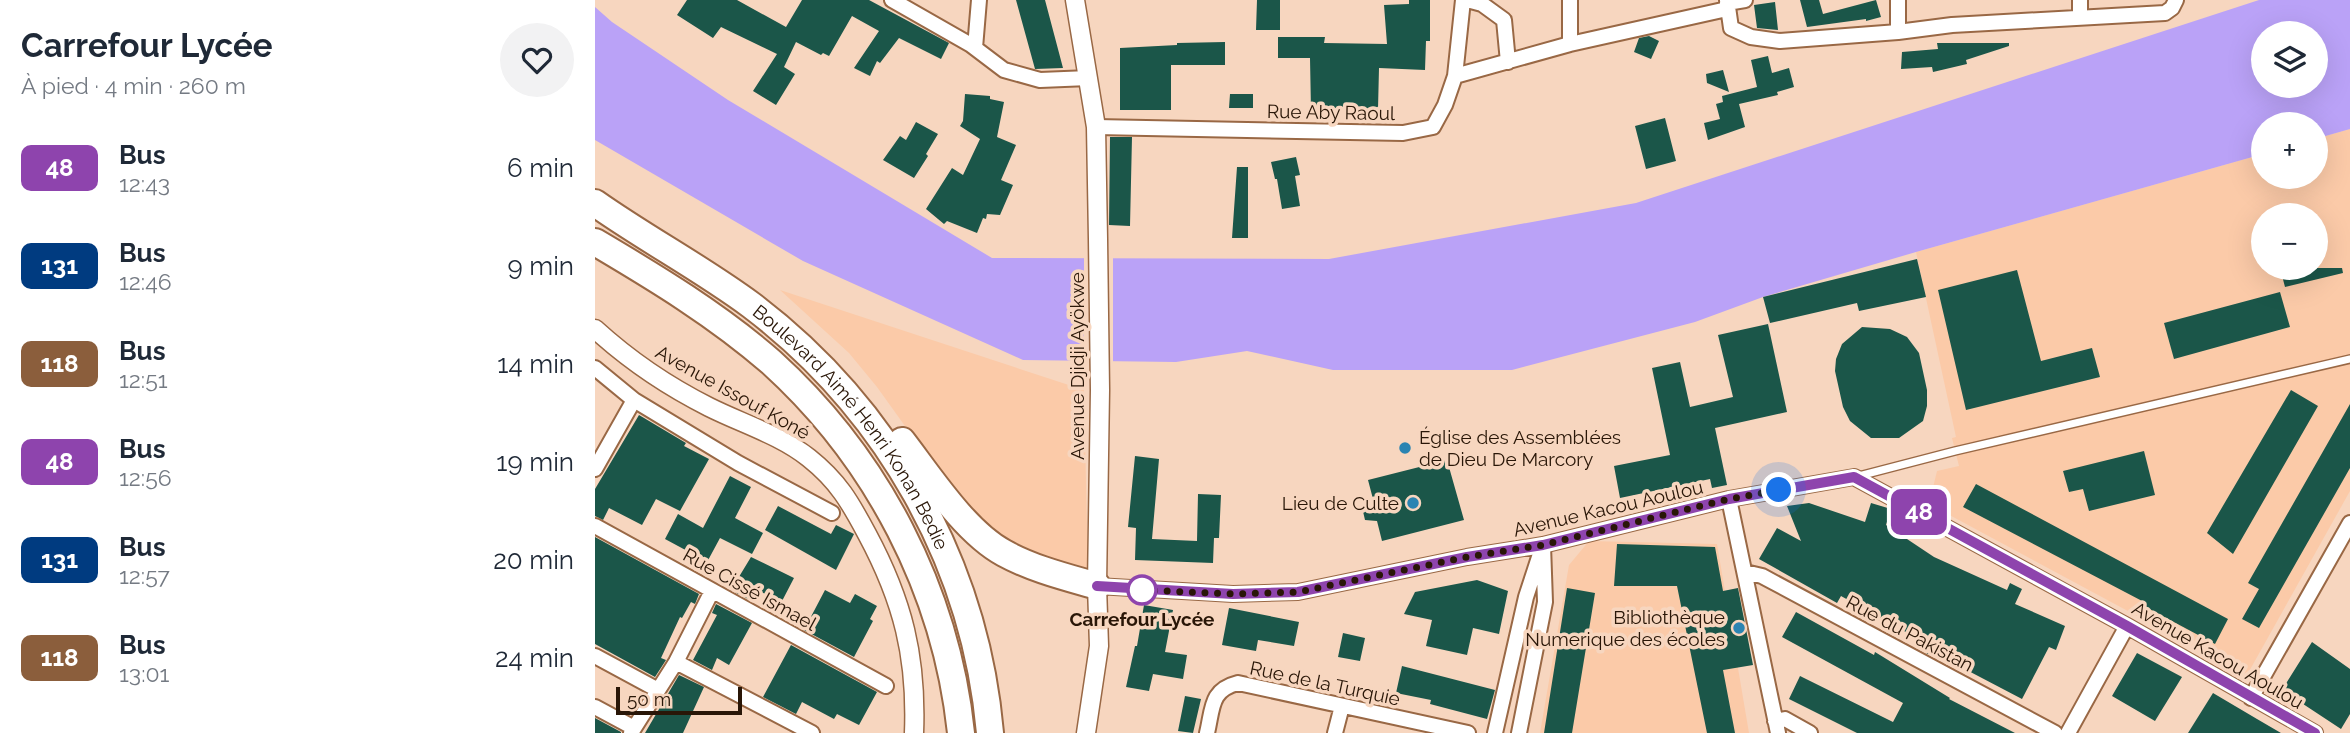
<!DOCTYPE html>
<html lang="fr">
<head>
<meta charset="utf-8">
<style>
	:root { --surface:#fff; --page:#f2f2f3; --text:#1f2937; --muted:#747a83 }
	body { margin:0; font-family:Raleway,sans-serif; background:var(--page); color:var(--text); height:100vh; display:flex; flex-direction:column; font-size:26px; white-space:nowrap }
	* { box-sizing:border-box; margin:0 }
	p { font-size:23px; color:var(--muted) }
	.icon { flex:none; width:38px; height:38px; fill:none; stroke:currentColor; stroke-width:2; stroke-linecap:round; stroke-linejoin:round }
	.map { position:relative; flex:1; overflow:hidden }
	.drawer { display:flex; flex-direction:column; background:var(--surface); width:595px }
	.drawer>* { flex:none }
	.badge { padding:0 14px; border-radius:10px; font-size:24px; line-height:46px }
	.controls { position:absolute; left:1656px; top:21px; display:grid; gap:14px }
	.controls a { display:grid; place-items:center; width:77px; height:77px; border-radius:50%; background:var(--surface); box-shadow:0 7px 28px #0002; font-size:35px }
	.scale { position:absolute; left:21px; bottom:18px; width:126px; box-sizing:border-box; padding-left:7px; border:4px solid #291607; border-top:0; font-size:19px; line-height:24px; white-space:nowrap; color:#291607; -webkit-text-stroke:5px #f7d6bf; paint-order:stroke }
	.you { position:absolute; width:35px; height:35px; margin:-18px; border:5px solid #fff; border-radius:50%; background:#1a73e8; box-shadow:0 0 0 10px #1a73e833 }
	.map>.badge { position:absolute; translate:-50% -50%; box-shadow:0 0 0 4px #fff }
	.round { display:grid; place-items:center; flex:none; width:74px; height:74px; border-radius:37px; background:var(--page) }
	.overview { display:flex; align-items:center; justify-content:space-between; height:119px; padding:0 21px }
	h1 { font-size:33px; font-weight:700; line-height:52px }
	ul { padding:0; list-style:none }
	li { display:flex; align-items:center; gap:21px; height:98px; padding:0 21px }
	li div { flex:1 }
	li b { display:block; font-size:26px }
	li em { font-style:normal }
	li .badge { min-width:77px; font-weight:700; text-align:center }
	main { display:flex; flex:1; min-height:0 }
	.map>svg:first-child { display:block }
	.built { fill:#fbcaa8; fill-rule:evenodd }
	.water { fill:#baa2f7; fill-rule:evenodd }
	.pier { fill:#f7d6bf }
	.building { fill:#1b5649 }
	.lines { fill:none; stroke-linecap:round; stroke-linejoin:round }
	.service-casing { stroke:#996845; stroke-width:10 }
	.minor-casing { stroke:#996845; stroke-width:18 }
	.tertiary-casing { stroke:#996845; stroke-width:21 }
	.motorway-casing { stroke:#996845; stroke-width:30 }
	.service { stroke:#fff; stroke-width:7 }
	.minor { stroke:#fff; stroke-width:14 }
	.tertiary { stroke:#fff; stroke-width:18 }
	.motorway { stroke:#fff; stroke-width:26 }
	.line-casing { stroke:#fff; stroke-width:16 }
	.line { stroke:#8e44ad; stroke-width:10 }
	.walk { stroke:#291607; stroke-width:7; stroke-dasharray:0 12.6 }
	.poi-dot { fill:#2b84b2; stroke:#f7d6bf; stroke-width:2.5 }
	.stop-dot { fill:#fff; stroke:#8e44ad; stroke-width:3.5 }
	.labels { text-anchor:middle; stroke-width:7; stroke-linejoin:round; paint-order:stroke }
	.street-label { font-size:19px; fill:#291607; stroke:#f7d6bf }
	.poi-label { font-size:19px; fill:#291607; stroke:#f7d6bf; text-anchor:end }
	.stop-label { font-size:19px; font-weight:bold; fill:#291607; stroke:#f7d6bf }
</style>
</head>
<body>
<main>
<section class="drawer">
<div class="overview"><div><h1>Carrefour Lycée</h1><p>À pied · 4 min · 260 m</p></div><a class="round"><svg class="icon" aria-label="heart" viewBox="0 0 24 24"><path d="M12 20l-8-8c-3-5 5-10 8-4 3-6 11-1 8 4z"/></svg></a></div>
<ul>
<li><span class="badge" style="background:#8e44ad;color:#fff">48</span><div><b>Bus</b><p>12:43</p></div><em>6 min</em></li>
<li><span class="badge" style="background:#003b80;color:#fff">131</span><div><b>Bus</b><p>12:46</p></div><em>9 min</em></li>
<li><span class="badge" style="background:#8b5e3c;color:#fff">118</span><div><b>Bus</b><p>12:51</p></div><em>14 min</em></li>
<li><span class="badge" style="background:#8e44ad;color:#fff">48</span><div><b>Bus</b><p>12:56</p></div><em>19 min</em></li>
<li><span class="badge" style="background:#003b80;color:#fff">131</span><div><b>Bus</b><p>12:57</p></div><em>20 min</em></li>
<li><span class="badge" style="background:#8b5e3c;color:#fff">118</span><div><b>Bus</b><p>13:01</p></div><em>24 min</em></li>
</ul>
</section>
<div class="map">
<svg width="1755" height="733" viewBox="0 0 1755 733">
	<rect width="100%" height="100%" fill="#f7d6bf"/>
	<path class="built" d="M1755,129V491L1652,675L1334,504L1342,471L1364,466L1357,438L1361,437L1321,252L1668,154V177H1720V139ZM1668,215H1720V268H1668Z
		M185,290L489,390L493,577L449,562L391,528L335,461L282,387L254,353Z
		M994,541L1122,544L1154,733H945L974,565Z"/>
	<path class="water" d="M1664,0H1755V129L1720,139V124H1668V154L1321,252L1168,297L1100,322L917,370H738L652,351L581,362L428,360L208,261L0,140V7L17,22L133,100L397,258L734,259L1041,203ZM1668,33H1720V86H1668Z"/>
	<path class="pier" d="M489,255H518V365H489Z"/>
	<path class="building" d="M92,0H142L191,27L207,0H274L354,43L346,59L304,38L285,63L282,61L275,76L259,68L284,31L257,16L234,56L228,53L226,55L201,42L189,67L200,74L181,105L158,91L182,54L126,27L118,38L82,15Z
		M421,0H450L468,68L440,69Z
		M662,0H685V30H661Z
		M814,0H835V41H831L830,70L784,68L783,109L735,108V110L716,111L715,58H683V37H730L729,43L792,44L789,5L814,4Z
		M1205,0H1224L1228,14L1281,0L1286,17L1271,21V19L1212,27Z
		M1180,2L1183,30L1162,28L1159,5Z
		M1054,36L1064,41L1056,59L1039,52L1044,38Z
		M630,42V65H576V110H525V48L582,45V43Z
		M1342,43H1414V46L1371,60L1372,64L1338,72L1337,67L1306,69L1307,52L1343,49Z
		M1173,56L1177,73L1194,68L1199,87L1182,92L1183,95L1144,104L1150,127L1113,140L1109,123L1125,119L1121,104L1128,102L1127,96L1162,87L1156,60Z
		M1128,70L1134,92L1112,83L1111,74Z
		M370,94L395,96V99L409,102L402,137L421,145L406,180L418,185L405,215L392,214L391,219L388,218L382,233L352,221L349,224L331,209L357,168L368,175L385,139L365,126L368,121Z
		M635,94H658V108H634Z
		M1070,118L1081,161L1051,169L1040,126Z
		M321,122L343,134L331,154L333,156L319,178L288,160L305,136L311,140Z
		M515,137H537L535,226L514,225Z
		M701,157L705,175L700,176L705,206L687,209L682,179H680L676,162Z
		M642,167H653V238H637Z
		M1322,259L1331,297L1264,311L1262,303L1175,323L1168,297Z
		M1685,268H1747L1748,273L1690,287Z
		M1422,270L1446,361L1497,348L1505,377L1371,410L1343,290Z
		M1685,292L1695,327L1579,359L1569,323Z
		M1173,324L1192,412L1120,428L1132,485L1117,488L1115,479L1025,498L1019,466L1075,455L1057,368L1085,362L1095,407L1138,397L1123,335Z
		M1267,327L1295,329L1312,337L1324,353L1332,390V406L1328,421L1304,438H1276L1255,421L1248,407L1240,371L1241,359L1247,344Z
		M1696,390L1723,406L1638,554L1612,533Z
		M1755,404V468L1664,628L1647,619L1664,589L1653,583Z
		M44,415L91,443L89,446L114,459L85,511L61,499L47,525L14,508L8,520L0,516V489Z
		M1549,451L1560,495L1494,511L1488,489L1474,492L1468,471Z
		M540,456L564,459L557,539L602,541L603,494L626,495L624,538H619L618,563L540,560L541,528L533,527Z
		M852,460L869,520L787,541L782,521L770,520L767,507L778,499L773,480Z
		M135,476L156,487L140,518L168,533L157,554L125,538L111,564L95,555L96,553L70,539L83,514L108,528Z
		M1381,484L1633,619L1620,644L1547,605L1549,602L1368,507Z
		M1214,503L1270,522L1276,503L1296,509L1291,525L1339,557L1412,590L1415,583L1427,589L1420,604L1470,626L1461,650L1454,647L1427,699L1364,666L1331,653L1334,645L1246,596L1242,603L1164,559L1182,528L1206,541L1192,506Z
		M183,506L236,534L241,525L259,534L241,570L170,530Z
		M0,537L104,594L100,604L96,602L87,618L85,617L66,658L71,660L60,677L0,644Z
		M1022,544L1120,547L1128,591L1143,588L1158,665L1128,670L1140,733H1112L1082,586H1019Z
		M156,557L199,578L186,603L161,589L155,600L136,590Z
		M882,580L913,591L904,634L878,628L872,655L831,646L837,620L809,614L820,592Z
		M972,588L1000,593L977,733H949Z
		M230,590L255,603L260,594L282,606L275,619L278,621L259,657L209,630Z
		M121,604L157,623L134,665L122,658L117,670L98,660L122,615L117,613Z
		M549,605L578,610L570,652L592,655L588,679L558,674L554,691L531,687L540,646H542Z
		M634,608L704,622L699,646L663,640L661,651L627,645Z
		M1201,612L1279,655L1280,652L1355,698L1354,699L1420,733H1262L1194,699L1205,676L1298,722L1308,703L1187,637Z
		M748,633L770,638L765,661L743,657Z
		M1717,642L1755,669V714L1746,729L1687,690Z
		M196,645L282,692L264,725L242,714L239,719L207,702L201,714L168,697Z
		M1542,653L1587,677L1560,721L1517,696Z
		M807,666L900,690L892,719L835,704L836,700L801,693Z
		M84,675L109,687L88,733H50Z
		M1618,693L1662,719L1686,733H1593Z
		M590,696L606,699L598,733L583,731Z
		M0,718L26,732V733H0Z"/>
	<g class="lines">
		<defs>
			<path id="service" d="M1260,477L1360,451L1755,359"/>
			<path id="minor" d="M297,0L376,45L409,70L445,80L494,78
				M872,0L887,4L909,20L913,62
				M1132,0L1136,28L1156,37L1185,41L1303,32L1357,25L1570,13L1577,8L1581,0
				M1485,0V17
				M1132,3L1150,0
				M1303,32V0
				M975,44V0
				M380,48L384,0
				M860,76L975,44L1132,9
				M501,127L808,133L838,127L850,105L860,76L868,0
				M0,368L39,400L143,463L237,513
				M0,469L39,400
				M1134,499L1183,733
				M0,526L291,686
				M1150,572L1167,576L1460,733
				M502,586L638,594L703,592L872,557L948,545L1134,499L1259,477L1532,626L1720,733
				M0,656L63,690
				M81,662L217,733
				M1656,698L1755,523
				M0,707L39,728
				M1180,721L1190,719L1215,733
				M36,733L81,662L117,591
				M612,733C618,708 615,690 643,683L873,733
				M740,733L747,706
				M900,733L931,597L948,545L950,602L924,733
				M1473,733L1532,626"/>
			<path id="tertiary" d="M480,0L501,127L503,239L505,390L502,586L504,646L491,733
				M0,329C34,360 74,387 114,407C148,424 185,435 214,458C243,481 255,502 272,534C308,601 322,657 319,733"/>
			<g id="motorway">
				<path id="s1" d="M0,203C51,239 106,268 156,305C292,408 380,562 395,733"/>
				<path d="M0,242C61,278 122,315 176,362C282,458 351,590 366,733"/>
				<path d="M307,441C334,476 370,532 409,553C438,569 471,577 502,586"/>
			</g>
		</defs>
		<use href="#service" class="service-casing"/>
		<use href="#minor" class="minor-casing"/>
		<use href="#tertiary" class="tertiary-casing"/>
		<use href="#motorway" class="motorway-casing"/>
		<use href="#service" class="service"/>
		<use href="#minor" class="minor"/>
		<use href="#tertiary" class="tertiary"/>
		<use href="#motorway" class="motorway"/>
	</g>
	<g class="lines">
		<defs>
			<path id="line" d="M502,586L638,594L703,592L872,557L948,545L1134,499L1259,477L1532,626L1720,733"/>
		</defs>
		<use href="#line" class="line-casing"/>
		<use href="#line" class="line"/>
		<path class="walk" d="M547,590L638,594L703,592L872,557L948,545L1134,499L1184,490"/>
	</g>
	<g class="poi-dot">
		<circle cx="810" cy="448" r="7"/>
		<circle cx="818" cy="503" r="7"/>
		<circle cx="1144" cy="628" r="7"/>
	</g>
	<circle class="stop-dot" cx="547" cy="590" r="14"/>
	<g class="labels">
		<g class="street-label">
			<text transform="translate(736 112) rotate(1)" y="7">Rue Aby Raoul</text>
			<text transform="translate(482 366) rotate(-90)" y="7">Avenue Djidji Ayökwe</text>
			<text transform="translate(138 392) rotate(29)" y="7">Avenue Issouf Koné</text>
			<text dy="7" stroke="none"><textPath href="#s1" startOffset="346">Boulevard Aimé Henri Konan Bedie</textPath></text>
			<text transform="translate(1013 508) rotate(-13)" y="7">Avenue Kacou Aoulou</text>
			<text transform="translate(155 589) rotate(29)" y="7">Rue Cissé Ismael</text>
			<text transform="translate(1315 633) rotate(28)" y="7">Rue du Pakistan</text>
			<text transform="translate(1623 655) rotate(30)" y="7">Avenue Kacou Aoulou</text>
			<text transform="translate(730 683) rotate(12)" y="7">Rue de la Turquie</text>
		</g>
		<g class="poi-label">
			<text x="824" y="444" text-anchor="start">Église des Assemblées<tspan x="824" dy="22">de Dieu De Marcory</tspan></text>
			<text x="804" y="510">Lieu de Culte</text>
			<text x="1130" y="624">Bibliothèque<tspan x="1130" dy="22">Numerique des écoles</tspan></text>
		</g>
		<g class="stop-label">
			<text x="547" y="626">Carrefour Lycée</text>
		</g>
	</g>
</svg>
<div class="controls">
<a><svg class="icon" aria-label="layers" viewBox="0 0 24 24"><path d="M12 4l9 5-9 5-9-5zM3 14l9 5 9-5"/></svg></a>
<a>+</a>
<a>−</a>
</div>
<div class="scale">50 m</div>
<div class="you" style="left:1184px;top:490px"></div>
<b class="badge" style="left:1324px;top:512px;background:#8e44ad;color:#fff">48</b>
</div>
</main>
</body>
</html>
